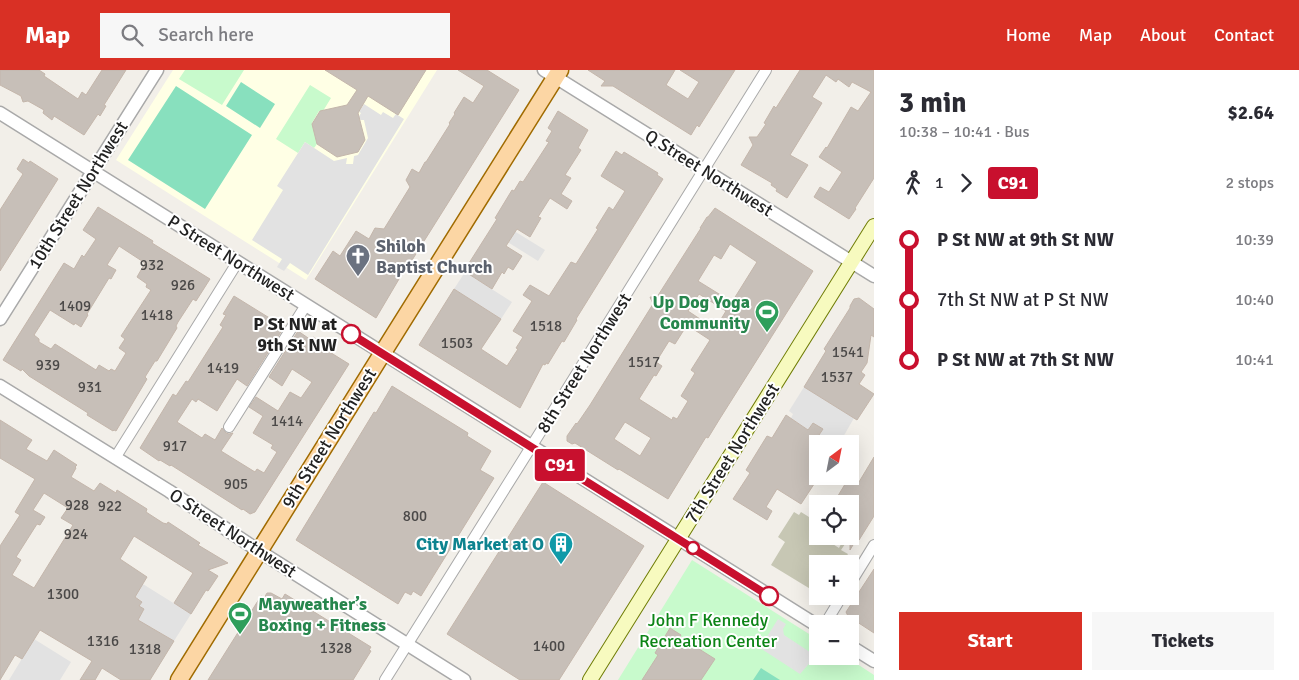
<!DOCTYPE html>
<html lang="en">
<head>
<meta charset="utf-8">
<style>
	:root { --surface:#fff; --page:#f7f7f7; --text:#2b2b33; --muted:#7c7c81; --accent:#d93025 }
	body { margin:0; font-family:Signika,sans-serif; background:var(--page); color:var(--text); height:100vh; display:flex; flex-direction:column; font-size:19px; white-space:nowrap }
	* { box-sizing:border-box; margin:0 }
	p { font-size:16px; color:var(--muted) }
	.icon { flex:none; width:28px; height:28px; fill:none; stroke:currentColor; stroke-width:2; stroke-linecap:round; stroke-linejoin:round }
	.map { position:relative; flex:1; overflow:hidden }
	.sheet { display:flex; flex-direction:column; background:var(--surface); width:425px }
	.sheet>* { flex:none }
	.badge { padding:0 10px; border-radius:4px; font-size:18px; line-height:32px }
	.needle { width:32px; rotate:32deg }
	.fabs { position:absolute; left:809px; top:365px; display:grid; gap:10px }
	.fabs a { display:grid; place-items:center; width:50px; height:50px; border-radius:0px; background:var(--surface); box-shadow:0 5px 20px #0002; font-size:25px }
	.map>.badge { position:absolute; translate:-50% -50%; box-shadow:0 0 0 2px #fff }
	.legs { display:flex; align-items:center; gap:8px; height:55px; padding:0 25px; font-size:16px }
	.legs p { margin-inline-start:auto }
	.headline { display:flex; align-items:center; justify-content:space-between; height:85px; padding:0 25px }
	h1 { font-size:28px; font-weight:800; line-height:38px }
	.cta { display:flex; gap:10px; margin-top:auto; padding:10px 25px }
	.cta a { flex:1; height:58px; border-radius:0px; background:var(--accent); color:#fff; font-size:20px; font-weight:800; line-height:58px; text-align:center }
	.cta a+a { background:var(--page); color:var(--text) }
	ul { padding:0 25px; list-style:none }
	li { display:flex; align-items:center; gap:18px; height:60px; font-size:19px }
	li i { display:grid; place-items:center; width:8px; height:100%; margin:0 6px; background:currentColor }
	li i::after { content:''; width:12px; height:12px; margin:-6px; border:4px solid; border-radius:50%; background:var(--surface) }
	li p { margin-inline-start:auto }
	li:first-child i { background:linear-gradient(#0000 50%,currentColor 0) }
	li:last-child i { background:linear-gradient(currentColor 50%,#0000 0) }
	header { display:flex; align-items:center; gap:30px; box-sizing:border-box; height:70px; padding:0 25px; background:var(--accent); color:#fff }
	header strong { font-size:24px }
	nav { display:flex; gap:28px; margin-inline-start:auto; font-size:18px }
	.search { width:350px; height:45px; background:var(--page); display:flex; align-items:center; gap:12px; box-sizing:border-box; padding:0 18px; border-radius:0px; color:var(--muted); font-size:19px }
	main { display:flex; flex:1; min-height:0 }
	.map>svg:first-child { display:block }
	.education { fill:#ffffe5 }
	.construction { fill:#c7c7b4 }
	.park { fill:#c8facc }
	.pitch { fill:#88e0be }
	.parking { fill:#e2e2e2 }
	.building { fill:#c7bfb8; stroke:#c4b6ab; fill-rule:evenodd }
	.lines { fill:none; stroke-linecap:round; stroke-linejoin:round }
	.minor-casing { stroke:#a9a9a9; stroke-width:12 }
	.tertiary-casing { stroke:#a9a9a9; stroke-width:15 }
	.secondary-casing { stroke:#707d05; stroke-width:16 }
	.primary-casing { stroke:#a06b00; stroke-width:19 }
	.minor { stroke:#fff; stroke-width:10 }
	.tertiary { stroke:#fff; stroke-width:12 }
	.secondary { stroke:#f7fabf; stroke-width:14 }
	.primary { stroke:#fcd6a4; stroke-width:16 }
	.line-1-casing { stroke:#fff; stroke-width:11 }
	.line-1 { stroke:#c8102e; stroke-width:8 }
	.stop-1-dot { fill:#fff; stroke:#c8102e; stroke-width:2.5 }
	.labels { text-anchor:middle; stroke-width:4; stroke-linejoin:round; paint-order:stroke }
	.number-label { font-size:15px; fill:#4b4948 }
	.street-label { font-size:18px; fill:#222; stroke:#fff }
	.worship-label { font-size:18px; font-weight:bold; fill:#5b616d; stroke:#fff; text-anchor:start }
	.leisure-label { font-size:18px; font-weight:bold; fill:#27864d; stroke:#fff; text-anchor:end }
	.stop-label { font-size:18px; font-weight:bold; fill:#222; stroke:#fff; text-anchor:end }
	.culture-label { font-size:18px; font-weight:bold; fill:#0d838f; stroke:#fff; text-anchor:end }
	.park-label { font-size:18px; fill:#0c8416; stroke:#fff }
</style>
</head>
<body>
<header>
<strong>Map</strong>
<div class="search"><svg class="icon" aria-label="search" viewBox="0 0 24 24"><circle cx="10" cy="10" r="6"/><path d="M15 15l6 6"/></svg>Search here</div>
<nav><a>Home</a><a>Map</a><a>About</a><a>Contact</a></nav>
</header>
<main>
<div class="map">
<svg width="874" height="610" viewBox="0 0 874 610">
	<rect width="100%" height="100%" fill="#f2efe9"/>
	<path class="education" d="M173,0H437L306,210L116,90Z"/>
	<path class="construction" d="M794,442L799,445L801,442L817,452L818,466H827L825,469L839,478L841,474L830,466H840L847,471L841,480L848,484L842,494H818L817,523L771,495L785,472L778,467Z"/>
	<path class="park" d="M185,0H244L222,35L179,9Z
		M310,15L331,28L323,41H319L312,53L317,74L314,78L305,72L298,83L276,69Z
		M692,490L817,569L818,586H845L874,605V610H618Z"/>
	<path class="pitch" d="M241,12L275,34L260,58L226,36Z
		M176,16L252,65L205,139L128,90Z
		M761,598L780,610H753Z"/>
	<path class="parking" d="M364,34L381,45L383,42L393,48L396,44L404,49L308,205L290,193L284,201L277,197L282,189L252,170L283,120L277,116L305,72L334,91L347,88L346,94H353L354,86L358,85L368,68L364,50H361L358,48L361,43L359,42Z
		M496,150L545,180L538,191L490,161Z
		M465,202L512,232L501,249L454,219Z
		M804,317L854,348L839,374H832L819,365L823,359L808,360L791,348L793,344L789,341Z
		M130,506L191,544L174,571L151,557L149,560L125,540L140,546L144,540L139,536L142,531L122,518Z
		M778,549L786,554L783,559L784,565L813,584L814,588L800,604L760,578Z
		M34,569L71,592L60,610H9Z"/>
	<path class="building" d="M0,0H39L45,4L44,6L78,29L82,22L86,25L102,0H126L104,35L106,36L100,46L98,44L84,65L54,46L52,50L43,43L44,40L28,31L23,32L21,26L0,15Z
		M325,0H426L398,45L368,26L358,43L365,70L358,82L337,87L317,74L312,54L320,41L347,35L357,20Z
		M458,0H487L519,20L409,195L402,204L376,248L315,209L333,181L340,186L356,161L369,169L375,158L384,159L410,117L406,110L412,99L419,103L425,92H426L450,54L449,53L455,44L454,43L464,27L473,33L484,16Z
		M588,0H675L666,15L688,29L699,12L680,0H735L699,57L697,55L691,65L613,16H601L605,11Z
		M800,0H874V108L855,138L856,139L849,149L814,127L820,117L829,122L842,102L819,87L826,77L827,78L851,37L858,41L871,22L852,12L849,17L838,9L836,12L826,5L812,27L822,33L790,85L808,95L787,128L776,121L777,119L771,115L772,113L741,95L753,75L749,67H757L766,54L764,53L774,36L776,38Z
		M558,41L588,60L578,78L581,80L565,105L571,108L561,124L572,131L567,139L550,128L538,147L541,148L530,167L517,159L506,176L522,186L513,200L508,197L504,204L502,202L492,219L464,201L497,149L495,148L512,120L514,121L520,111L523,112L549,72L546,71L552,61L548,58Z
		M616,81L622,85L624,82L658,103L657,105L663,109L576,249L577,250L564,272L562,271L548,294L546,293L545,295L543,294L520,338L419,275L454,219L501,249L481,279L507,296L518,279L516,278L523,267L513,261L532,231L523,225L530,215L549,226L571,192L576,194L598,159L596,158L609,137L613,140L625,121L601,106Z
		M23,89L29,93L30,91L58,109L0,201V140L23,104L17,99Z
		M98,137L153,171L152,173L210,209L196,231L193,229L178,252L176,256L177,258L157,291H155L145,307L147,309L116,361L114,360L113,361L87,345L88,343L29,306L22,299L21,301L3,290L64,193L74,199L82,185L84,187L96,169L83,160ZM119,176L145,193L137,207L147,214L146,217L151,220L121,266L125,269L119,278L126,283L115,301L111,299L109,301L99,295L96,300L55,274L51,279L39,272V269L34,265L50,240L74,255L75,253L81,257L88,245L87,244L109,208L111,209L116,200L107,195Z
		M715,138L813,201L719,350L708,368L706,367L668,429L619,399L618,400L575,373L572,374L567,371V366L576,353L577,354L590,335L653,234L650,227H657L701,158H700L707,147H708ZM730,174L757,192L732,232L698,211L714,185L721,189ZM699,224L726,241L715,259L688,241ZM687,255L710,270L691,300L695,303L681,326L688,331L677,349L673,347L672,350L639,329L654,305L656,306L662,296L656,292L669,271L675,274ZM625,352L651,368L640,386L614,369Z
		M234,226L284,257L247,316L237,309L217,341L198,329L196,332L192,329L177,352L202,368L205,364L215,370L222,358L226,363L229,364L233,363L221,381L255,402L257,399L264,403L277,382L271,378L273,375L253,363L263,346L249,337L256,327L278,341L290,322L301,328L312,312L292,299L282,316L269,307L298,261L311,270L313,267L330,278L328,281L349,294L255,442L250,444L243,439L242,440L171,395L170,396L160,390L159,391L140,378L173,324L176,326L186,311L188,312L223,257L220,255L226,245L223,244Z
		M859,228L874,239V267L871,265L867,293L861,302L865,305L859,314L874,324L857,350L804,317L826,281L824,279L850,238V236L854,229Z
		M392,316L468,363L467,366L491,381L480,400L494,408L421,526L413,521L411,525L405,522L398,534L296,470L374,342L376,343Z
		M786,345L808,360L813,353L823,359L819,365L832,374H818V408L801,434L777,419L766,437L772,441L767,450L733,429L750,403L746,400L767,366L772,368Z
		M0,350L32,370L26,379L47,391L54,380L77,395L75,397L76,398L71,407L94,421L100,413L116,423L117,420L147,439L146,442L163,453L167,454L168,452L200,473L198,475L228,493L208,500L218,506L208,521L206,520L191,544L174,533L193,503L134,466L120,489L147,507L135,527L142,532L139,536L144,539L138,550L174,571L150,610H121L102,598L95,610H80L92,591L40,560L22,589L15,585L0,610V476L20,445L15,442L35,409L0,388ZM44,423L68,438L61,448L73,455L34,518L12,505L21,490L16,487L37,454L40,455L45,447L33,440Z
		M874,387V446L859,470L857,468L850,480V434H833L850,406L859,412Z
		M543,412L644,476L559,610H520L447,564Z
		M874,499V563L848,546L846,542Z
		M267,523H271L282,529L285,524L371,577L369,580L371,581L353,610H208L261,526L264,528Z
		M670,558L681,565L680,567L715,589L701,610H642L658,585L655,583Z"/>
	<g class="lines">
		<defs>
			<path id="minor" d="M229,357L306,235
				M115,388L237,193
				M850,514L874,475
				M825,554L842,526
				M385,610L531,377L766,0"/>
			<path id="tertiary" d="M544,0L874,206
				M0,43L818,556
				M0,249L157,0
				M0,316L169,421L259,481L464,610
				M850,576L874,591"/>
			<path id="secondary" d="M590,610L874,156"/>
			<path id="primary" d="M179,610L382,284L560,0"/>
		</defs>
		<use href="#minor" class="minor-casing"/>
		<use href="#tertiary" class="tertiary-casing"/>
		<use href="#secondary" class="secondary-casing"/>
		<use href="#primary" class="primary-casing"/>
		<use href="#minor" class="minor"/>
		<use href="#tertiary" class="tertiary"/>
		<use href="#secondary" class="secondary"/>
		<use href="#primary" class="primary"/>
	</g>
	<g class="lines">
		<defs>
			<path id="line-1" d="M351,264L769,526"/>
		</defs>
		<use href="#line-1" class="line-1-casing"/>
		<use href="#line-1" class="line-1"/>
	</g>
	<defs>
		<symbol id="church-pin" viewBox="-11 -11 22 30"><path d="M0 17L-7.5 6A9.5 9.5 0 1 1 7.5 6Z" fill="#6b7280" stroke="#fff"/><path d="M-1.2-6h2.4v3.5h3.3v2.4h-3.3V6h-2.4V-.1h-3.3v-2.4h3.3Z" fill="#fff"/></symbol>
		<symbol id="stadium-pin" viewBox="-11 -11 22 30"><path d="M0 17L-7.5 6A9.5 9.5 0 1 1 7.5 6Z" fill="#2e9e5b" stroke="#fff"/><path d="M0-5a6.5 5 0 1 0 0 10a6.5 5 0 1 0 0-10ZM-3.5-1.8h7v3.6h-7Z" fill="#fff"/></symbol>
		<symbol id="building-pin" viewBox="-11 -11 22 30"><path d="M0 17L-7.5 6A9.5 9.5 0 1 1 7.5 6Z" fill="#0f9aa8" stroke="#fff"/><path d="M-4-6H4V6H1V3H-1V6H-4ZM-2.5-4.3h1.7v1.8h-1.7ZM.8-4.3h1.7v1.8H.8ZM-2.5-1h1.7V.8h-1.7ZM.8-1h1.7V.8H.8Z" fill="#fff"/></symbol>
	</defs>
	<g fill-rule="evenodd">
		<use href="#church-pin" x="344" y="172" width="28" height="38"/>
		<use href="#stadium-pin" x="753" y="228" width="28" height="38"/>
		<use href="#building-pin" x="547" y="460" width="28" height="38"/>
		<use href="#stadium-pin" x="226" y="530" width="28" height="38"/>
	</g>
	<g class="stop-1-dot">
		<circle cx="351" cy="264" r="9"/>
		<circle cx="693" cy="478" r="6"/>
		<circle cx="769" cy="526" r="9"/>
	</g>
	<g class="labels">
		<g class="number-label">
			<text x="152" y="200">932</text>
			<text x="183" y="220">926</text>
			<text x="75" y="241">1409</text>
			<text x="157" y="250">1418</text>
			<text x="546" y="261">1518</text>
			<text x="457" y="278">1503</text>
			<text x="848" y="287">1541</text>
			<text x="644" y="297">1517</text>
			<text x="48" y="300">939</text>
			<text x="223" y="303">1419</text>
			<text x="837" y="312">1537</text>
			<text x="90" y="322">931</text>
			<text x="287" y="356">1414</text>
			<text x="175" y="381">917</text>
			<text x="236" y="419">905</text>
			<text x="77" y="440">928</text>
			<text x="110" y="441">922</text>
			<text x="415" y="451">800</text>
			<text x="76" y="469">924</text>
			<text x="63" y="529">1300</text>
			<text x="103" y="576">1316</text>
			<text x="549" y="581">1400</text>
			<text x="336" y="583">1328</text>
			<text x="145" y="584">1318</text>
		</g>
		<g class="street-label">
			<text transform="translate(709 103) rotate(32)" y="6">Q Street Northwest</text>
			<text transform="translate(78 125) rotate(-58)" y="6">10th Street Northwest</text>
			<text transform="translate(231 188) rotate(32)" y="6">P Street Northwest</text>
			<text transform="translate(584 293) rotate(-58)" y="6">8th Street Northwest</text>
			<text transform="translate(329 368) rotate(-58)" y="6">9th Street Northwest</text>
			<text transform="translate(732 383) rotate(-58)" y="6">7th Street Northwest</text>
			<text transform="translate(233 463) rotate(33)" y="6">O Street Northwest</text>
		</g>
		<g class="worship-label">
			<text x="376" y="182">Shiloh<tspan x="376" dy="21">Baptist Church</tspan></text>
		</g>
		<g class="leisure-label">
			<text x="750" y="238">Up Dog Yoga<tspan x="750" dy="21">Community</tspan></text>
			<text x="258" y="540" text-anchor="start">Mayweather’s<tspan x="258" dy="21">Boxing + Fitness</tspan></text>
		</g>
		<g class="stop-label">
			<text x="337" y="260">P St NW at<tspan x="337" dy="21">9th St NW</tspan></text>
		</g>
		<g class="culture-label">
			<text x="544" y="480">City Market at O</text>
		</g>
		<g class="park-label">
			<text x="708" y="556">John F Kennedy<tspan x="708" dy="21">Recreation Center</tspan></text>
		</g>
	</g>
</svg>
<div class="fabs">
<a><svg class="needle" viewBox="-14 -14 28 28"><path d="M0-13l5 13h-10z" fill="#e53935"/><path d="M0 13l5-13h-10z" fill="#7c7c81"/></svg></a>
<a><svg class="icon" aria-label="locate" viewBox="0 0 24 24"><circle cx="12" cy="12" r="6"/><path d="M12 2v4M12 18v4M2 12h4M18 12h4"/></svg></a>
<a>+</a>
<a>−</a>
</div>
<b class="badge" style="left:560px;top:395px;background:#c8102e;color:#fff">C91</b>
</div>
<section class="sheet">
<div class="headline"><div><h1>3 min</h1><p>10:38 – 10:41 · Bus</p></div><b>$2.64</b></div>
<div class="legs"><svg class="icon" aria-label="walk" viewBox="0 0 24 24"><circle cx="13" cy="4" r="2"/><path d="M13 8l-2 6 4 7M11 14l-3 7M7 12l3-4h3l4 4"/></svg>1<svg class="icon" aria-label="forward" viewBox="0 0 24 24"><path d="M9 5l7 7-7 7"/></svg><b class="badge" style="background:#c8102e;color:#fff">C91</b><p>2 stops</p></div>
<ul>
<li><i style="color:#c8102e"></i><b>P St NW at 9th St NW</b><p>10:39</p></li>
<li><i style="color:#c8102e"></i><span>7th St NW at P St NW</span><p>10:40</p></li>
<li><i style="color:#c8102e"></i><b>P St NW at 7th St NW</b><p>10:41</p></li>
</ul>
<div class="cta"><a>Start</a><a>Tickets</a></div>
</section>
</main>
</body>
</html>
